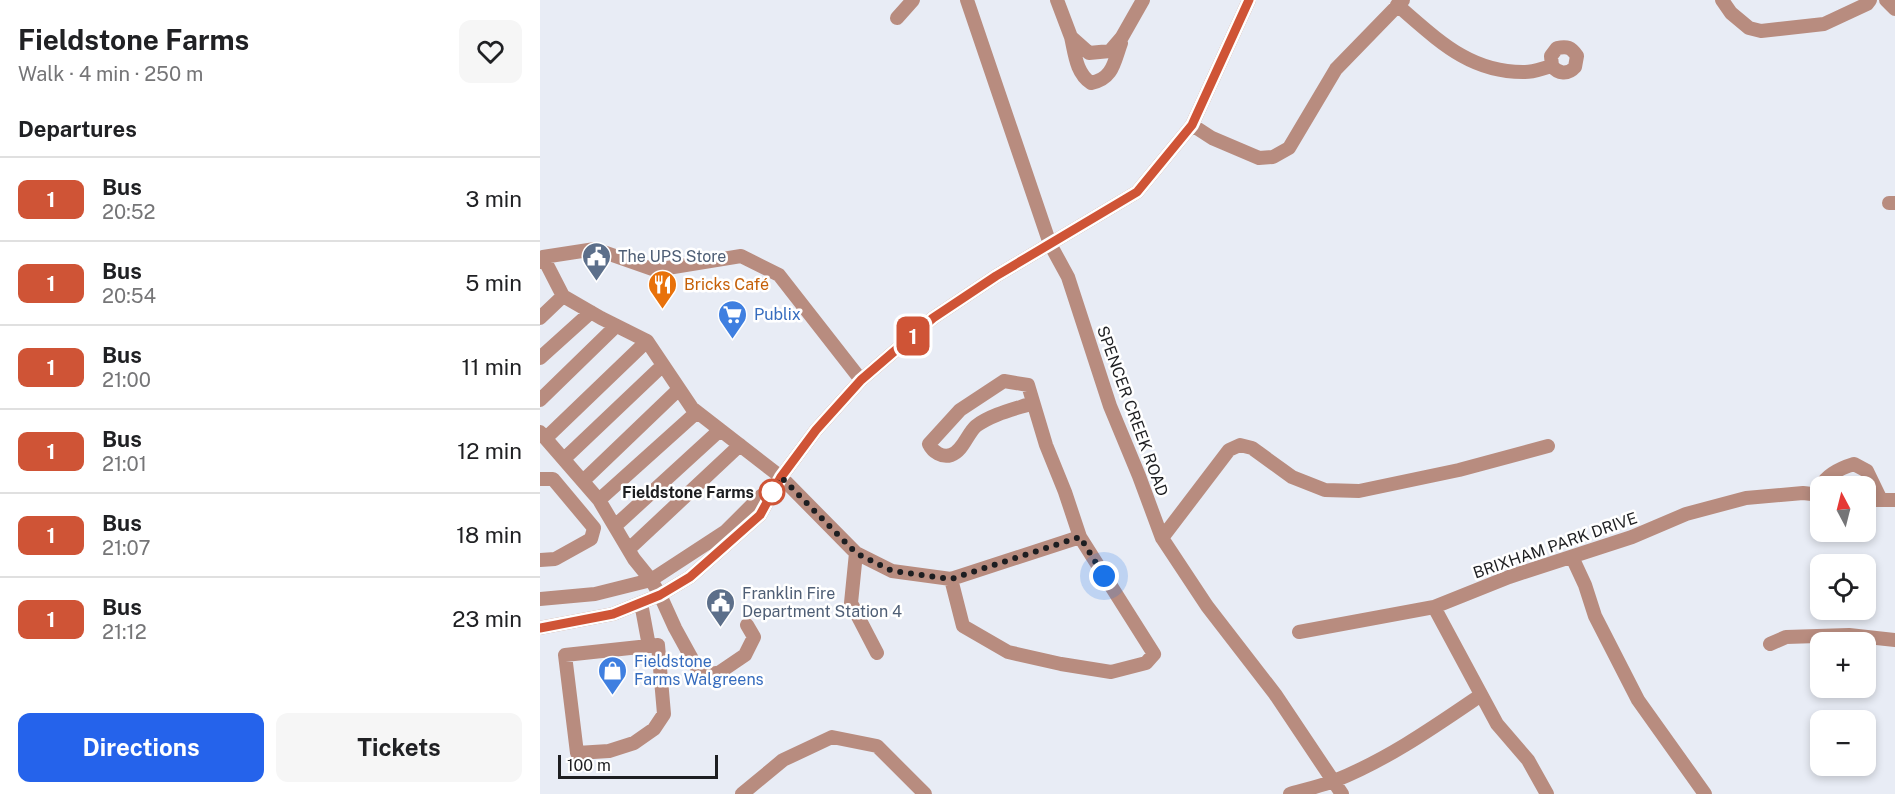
<!DOCTYPE html>
<html lang="en">
<head>
<meta charset="utf-8">
<style>
	:root { --surface:#fff; --page:#f6f6f6; --text:#202124; --muted:#757577; --line:#e0e0e0; --accent:#2563eb }
	body { margin:0; font-family:"Public Sans",sans-serif; background:var(--page); color:var(--text); height:100vh; display:flex; flex-direction:column; font-size:22px; white-space:nowrap }
	* { box-sizing:border-box; margin:0 }
	p { font-size:20px; color:var(--muted) }
	.icon { flex:none; width:33px; height:33px; fill:none; stroke:currentColor; stroke-width:2; stroke-linecap:round; stroke-linejoin:round }
	.map { position:relative; flex:1; overflow:hidden }
	.details { display:flex; flex-direction:column; background:var(--surface); width:540px }
	.details>* { flex:none }
	.badge { padding:0 12px; border-radius:9px; font-size:21px; line-height:39px }
	.needle { width:39px; rotate:353deg }
	.controls { position:absolute; left:1270px; top:476px; display:grid; gap:12px }
	.controls a { display:grid; place-items:center; width:66px; height:66px; border-radius:12px; background:var(--surface); box-shadow:0 3px 9px #0003; font-size:30px }
	.scale { position:absolute; left:18px; bottom:15px; width:160px; box-sizing:border-box; padding-left:6px; border:3px solid #1d1e21; border-top:0; font-size:16px; line-height:21px; white-space:nowrap; color:#1d1e21; -webkit-text-stroke:4px #fff; paint-order:stroke }
	.you { position:absolute; width:30px; height:30px; margin:-15px; border:4px solid #fff; border-radius:50%; background:#1a73e8; box-shadow:0 0 0 9px #1a73e833 }
	.map>.badge { position:absolute; translate:-50% -50%; box-shadow:0 0 0 3px #fff }
	h2 { padding:0 18px; font-size:22px; line-height:54px }
	.round { display:grid; place-items:center; flex:none; width:63px; height:63px; border-radius:12px; background:var(--page) }
	.headline { display:flex; align-items:center; justify-content:space-between; height:102px; padding:0 18px }
	h1 { font-size:28px; font-weight:700; line-height:45px }
	.cta { display:flex; gap:12px; margin-top:auto; padding:12px 18px }
	.cta a { flex:1; height:69px; border-radius:12px; background:var(--accent); color:#fff; font-size:24px; font-weight:700; line-height:69px; text-align:center }
	.cta a+a { background:var(--page); color:var(--text) }
	ul { padding:0; list-style:none }
	li { display:flex; align-items:center; gap:18px; height:84px; padding:0 18px; border-top:2px solid var(--line) }
	li div { flex:1 }
	li b { display:block; font-size:22px }
	li em { font-style:normal }
	li .badge { min-width:66px; font-weight:700; text-align:center }
	main { display:flex; flex:1; min-height:0 }
	.map>svg:first-child { display:block }
	.lines { fill:none; stroke-linecap:round; stroke-linejoin:round }
	.minor { stroke:#b88c7f; stroke-width:14 }
	.line-casing { stroke:#fff; stroke-width:14 }
	.line { stroke:#cf5436; stroke-width:9 }
	.walk { stroke:#1d1e21; stroke-width:6; stroke-dasharray:0 10.8 }
	.stop-dot { fill:#fff; stroke:#cf5436; stroke-width:3 }
	.labels { text-anchor:middle; stroke-width:5; stroke-linejoin:round; paint-order:stroke }
	.service-label { font-size:16px; fill:#4e5e75; stroke:#fff; text-anchor:start }
	.food-label { font-size:16px; fill:#c56008; stroke:#fff; text-anchor:start }
	.shop-label { font-size:16px; fill:#366cbe; stroke:#fff; text-anchor:start }
	.street-label { font-size:16px; fill:#1d1e21; stroke:#fff }
	.stop-label { font-size:16px; font-weight:bold; fill:#1d1e21; stroke:#fff; text-anchor:end }
</style>
</head>
<body>
<main>
<section class="details">
<div class="headline"><div><h1>Fieldstone Farms</h1><p>Walk · 4 min · 250 m</p></div><a class="round"><svg class="icon" aria-label="heart" viewBox="0 0 24 24"><path d="M12 20l-8-8c-3-5 5-10 8-4 3-6 11-1 8 4z"/></svg></a></div>
<h2>Departures</h2>
<ul>
<li><span class="badge" style="background:#cf5436;color:#fff">1</span><div><b>Bus</b><p>20:52</p></div><em>3 min</em></li>
<li><span class="badge" style="background:#cf5436;color:#fff">1</span><div><b>Bus</b><p>20:54</p></div><em>5 min</em></li>
<li><span class="badge" style="background:#cf5436;color:#fff">1</span><div><b>Bus</b><p>21:00</p></div><em>11 min</em></li>
<li><span class="badge" style="background:#cf5436;color:#fff">1</span><div><b>Bus</b><p>21:01</p></div><em>12 min</em></li>
<li><span class="badge" style="background:#cf5436;color:#fff">1</span><div><b>Bus</b><p>21:07</p></div><em>18 min</em></li>
<li><span class="badge" style="background:#cf5436;color:#fff">1</span><div><b>Bus</b><p>21:12</p></div><em>23 min</em></li>
</ul>
<div class="cta"><a>Directions</a><a>Tickets</a></div>
</section>
<div class="map">
<svg width="1355" height="794" viewBox="0 0 1355 794">
	<rect width="100%" height="100%" fill="#e8ecf5"/>
	<g class="lines">
		<path class="minor" d="M427,0L510,244L528,277L570,406L599,476L622,538L667,606L735,694L802,794
			M517,0L531,37L549,53L570,51L582,37L603,0
			M1182,0L1191,13L1209,28L1221,31L1284,24L1327,4L1330,0
			M1346,0L1355,9
			M857,5C897,39 929,73 985,72C994,72 1003,68 1012,66L1011,56L1017,48C1027,46 1031,47 1037,56L1035,67C1028,75 1018,74 1012,66
			M357,18L373,0
			M531,37C535,54 536,73 551,83C573,79 574,62 581,43
			M652,125L672,138L719,158L733,157L749,148L796,69L863,0
			M1349,203H1355
			M3,257L23,296L61,318L107,341L152,408L241,477L316,553L352,571L411,579L540,537
			M0,262L3,257L55,249L115,270L201,256L239,275L321,380
			M0,318L23,296
			M0,358L51,312
			M0,400L76,326
			M0,432L59,500L94,559L111,580L120,595L135,628L157,668L167,675L180,672L205,655L214,637L207,625
			M6,438L107,341
			M24,459L123,365
			M0,479H13L54,528
			M43,481L139,389
			M1281,486C1287,474 1301,468 1314,464L1327,471L1341,500
			M59,500L157,412
			M1326,500H1355
			M75,526L180,430
			M622,538L689,450L700,445L712,448L752,477L785,490L819,491L919,470L1008,446
			M89,549L200,445
			M316,553L311,603L337,653
			M1032,557L1045,585L1055,616L1098,700L1165,794
			M0,560L15,559L51,539L54,528
			M411,579L423,626L468,652L521,664L571,672L606,663L614,654L540,537L525,492L506,445L488,385L464,381L420,410L389,444C393,452 402,458 411,455C423,451 427,434 436,426C452,414 475,409 493,403
			M0,599L55,594L111,580L186,531L221,496L233,488
			M101,603L109,646
			M894,607L957,724L988,760L1007,794
			M0,628L73,614L120,595L150,577L220,515L241,477L276,430L321,380L393,318L456,276L597,192L652,125L709,0
			M759,632L894,607L969,577L1092,537L1146,514L1206,498L1263,493L1281,495
			M1230,644L1246,637L1309,635L1355,640
			M118,645L124,714L114,729L94,743L69,751L37,753L25,655Z
			M202,794L243,760L292,737L337,746L385,794
			M750,794C764,790 780,786 794,781C847,760 894,727 941,695"/>
	</g>
	<g class="lines">
		<defs>
			<path id="line" d="M0,628L73,614L120,595L150,577L220,515L241,477L276,430L321,380L393,318L456,276L597,192L652,125L709,0"/>
		</defs>
		<use href="#line" class="line-casing"/>
		<use href="#line" class="line"/>
		<path class="walk" d="M232,492L241,477L316,553L352,571L411,579L540,537L564,576"/>
	</g>
	<defs>
		<symbol id="civic-pin" viewBox="-11 -11 22 30"><path d="M0 17L-7.5 6A9.5 9.5 0 1 1 7.5 6Z" fill="#5c6f8a" stroke="#fff"/><path d="M-.6-6.5H3V-4.5H.6V-3L4-1V1h2V6H-6V1h2V-1L-.6-3ZM-1.2 2.5V6h2.4V2.5Z" fill="#fff"/></symbol>
		<symbol id="restaurant-pin" viewBox="-11 -11 22 30"><path d="M0 17L-7.5 6A9.5 9.5 0 1 1 7.5 6Z" fill="#e8710a" stroke="#fff"/><path d="M-5-6h1v4h1v-4h1v4h1v-4h1v5L-1.5 .5V6h-2V.5L-5-1ZM5-6V6H3V1.5H1.5Q1.5-4 5-6Z" fill="#fff"/></symbol>
		<symbol id="supermarket-pin" viewBox="-11 -11 22 30"><path d="M0 17L-7.5 6A9.5 9.5 0 1 1 7.5 6Z" fill="#3f7fe0" stroke="#fff"/><path d="M-6-5.5h2.5l.6 2H6L4.5 2H-2.5L-4.4-4H-6ZM-1.5 3.2a1.3 1.3 0 1 0 .1 0ZM3 3.2a1.3 1.3 0 1 0 .1 0Z" fill="#fff"/></symbol>
		<symbol id="shop-pin" viewBox="-11 -11 22 30"><path d="M0 17L-7.5 6A9.5 9.5 0 1 1 7.5 6Z" fill="#3f7fe0" stroke="#fff"/><path d="M-5-2.5h2.3a2.7 3.5 0 0 1 5.4 0H5L5.5 6h-11ZM-1.5-2.5h3a1.5 2.3 0 0 0-3 0Z" fill="#fff"/></symbol>
	</defs>
	<g fill-rule="evenodd">
		<use href="#civic-pin" x="40" y="240" width="33" height="45"/>
		<use href="#restaurant-pin" x="106" y="268" width="33" height="45"/>
		<use href="#supermarket-pin" x="176" y="298" width="33" height="45"/>
		<use href="#civic-pin" x="164" y="586" width="33" height="45"/>
		<use href="#shop-pin" x="56" y="654" width="33" height="45"/>
	</g>
	<circle class="stop-dot" cx="232" cy="492" r="12"/>
	<g class="labels">
		<g class="service-label">
			<text x="78" y="262">The UPS Store</text>
			<text x="202" y="599">Franklin Fire<tspan x="202" dy="18">Department Station 4</tspan></text>
		</g>
		<g class="food-label">
			<text x="144" y="290">Bricks Café</text>
		</g>
		<g class="shop-label">
			<text x="214" y="320">Publix</text>
			<text x="94" y="667">Fieldstone<tspan x="94" dy="18">Farms Walgreens</tspan></text>
		</g>
		<g class="street-label">
			<text transform="translate(593 411) rotate(70)" y="6">SPENCER CREEK ROAD</text>
			<text transform="translate(1015 545) rotate(-19)" y="6">BRIXHAM PARK DRIVE</text>
		</g>
		<g class="stop-label">
			<text x="214" y="498">Fieldstone Farms</text>
		</g>
	</g>
</svg>
<div class="controls">
<a><svg class="needle" viewBox="-14 -14 28 28"><path d="M0-13l5 13h-10z" fill="#e53935"/><path d="M0 13l5-13h-10z" fill="#757577"/></svg></a>
<a><svg class="icon" aria-label="locate" viewBox="0 0 24 24"><circle cx="12" cy="12" r="6"/><path d="M12 2v4M12 18v4M2 12h4M18 12h4"/></svg></a>
<a>+</a>
<a>−</a>
</div>
<div class="scale">100 m</div>
<div class="you" style="left:564px;top:576px"></div>
<b class="badge" style="left:373px;top:336px;background:#cf5436;color:#fff">1</b>
</div>
</main>
</body>
</html>
